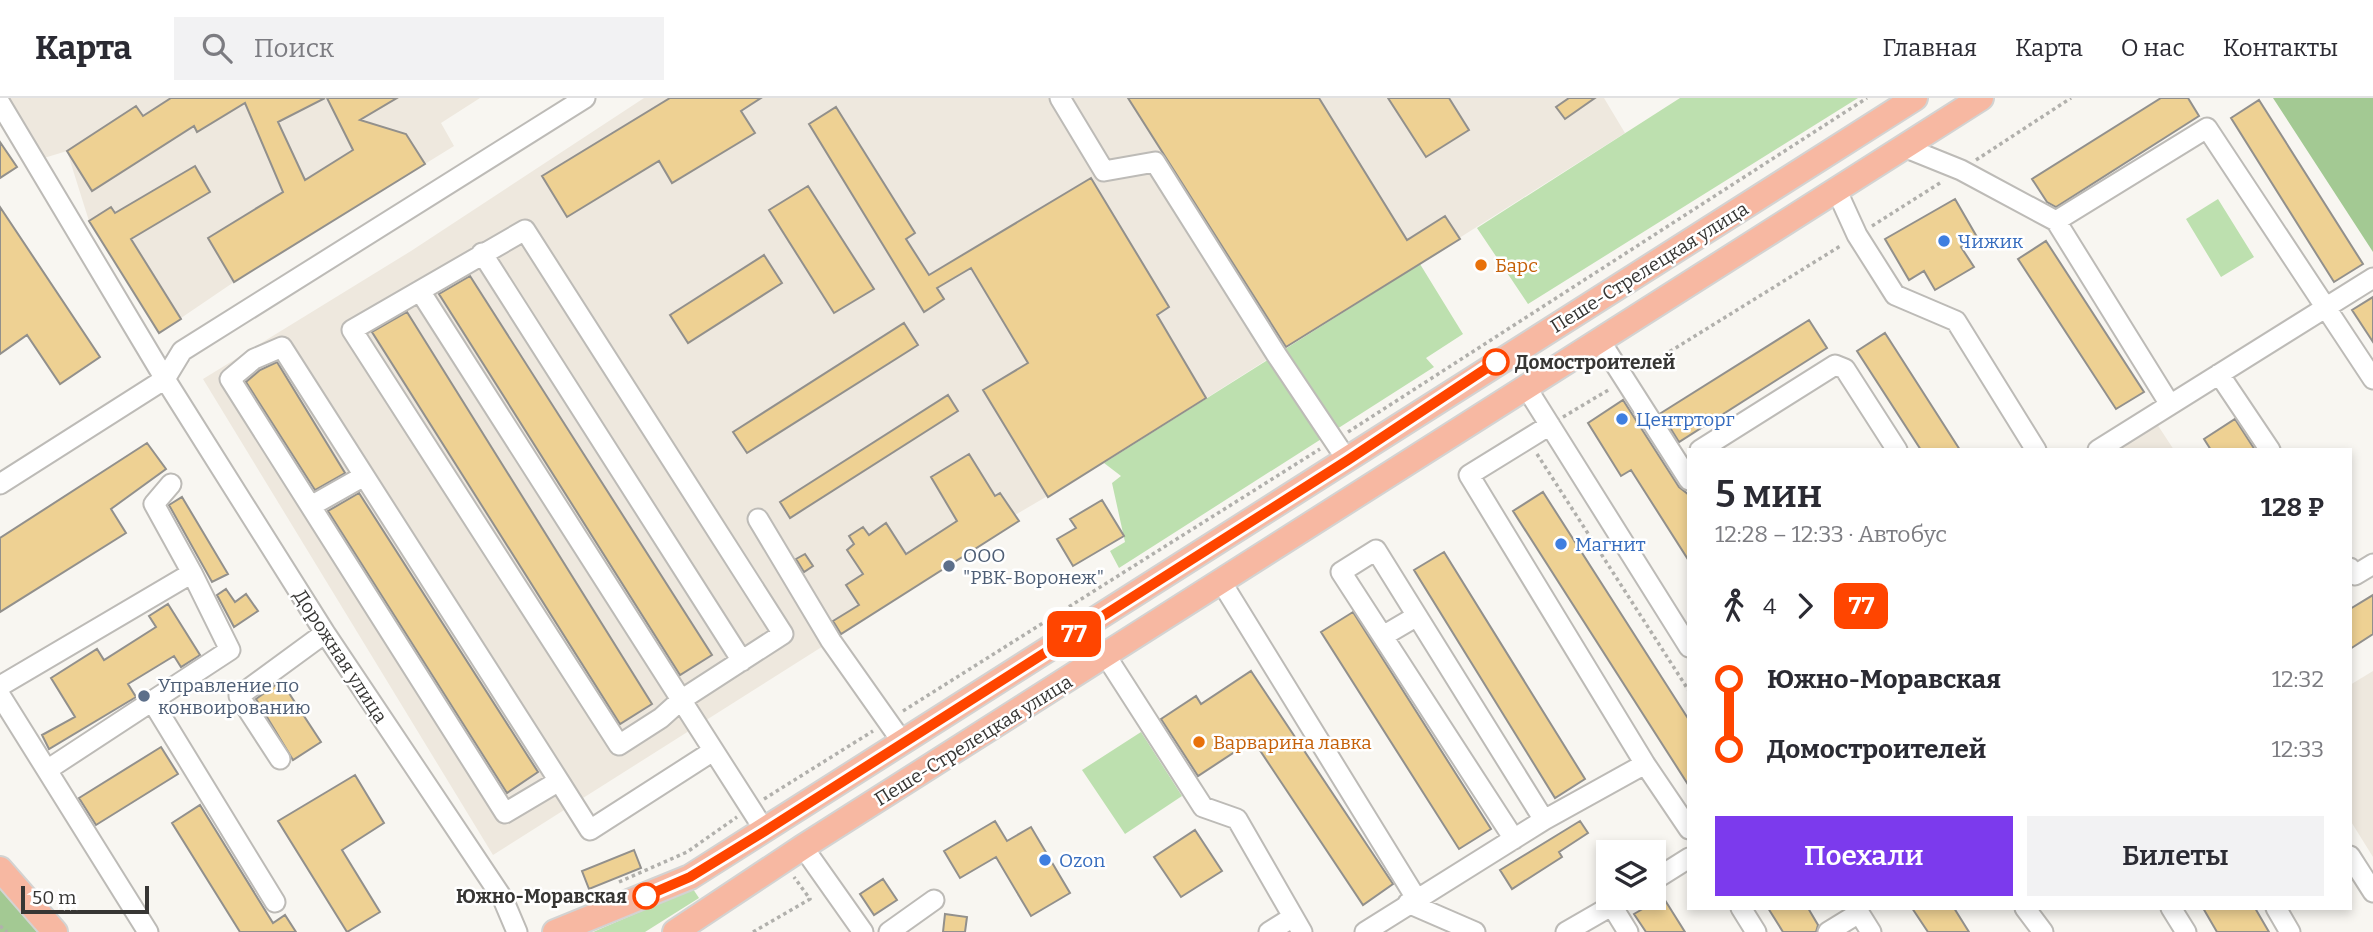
<!DOCTYPE html>
<html lang="ru">
<head>
<meta charset="utf-8">
<style>
	:root { --surface:#fff; --page:#f2f2f3; --text:#2b2b33; --muted:#7c7c81; --line:#e1e1e2; --accent:#7c3aed }
	body { margin:0; font-family:Bitter,serif; background:var(--page); color:var(--text); height:100vh; display:flex; flex-direction:column; font-size:26px; white-space:nowrap }
	* { box-sizing:border-box; margin:0 }
	p { font-size:23px; color:var(--muted) }
	.icon { flex:none; width:38px; height:38px; fill:none; stroke:currentColor; stroke-width:2; stroke-linecap:round; stroke-linejoin:round }
	.map { position:relative; flex:1; overflow:hidden }
	.sheet { position:absolute; left:1687px; top:350px; width:665px; height:462px; display:flex; flex-direction:column; background:var(--surface); border-radius:0px; box-shadow:0 4px 10px #0003 }
	.sheet>* { flex:none }
	.badge { padding:0 14px; border-radius:10px; font-size:24px; line-height:46px }
	.fabs { position:absolute; left:1596px; top:742px; display:grid; gap:14px }
	.fabs a { display:grid; place-items:center; width:70px; height:70px; border-radius:0px; background:var(--surface); box-shadow:0 4px 10px #0003; font-size:35px }
	.scale { position:absolute; left:21px; bottom:18px; width:128px; box-sizing:border-box; padding-left:7px; border:4px solid #373634; border-top:0; font-size:19px; line-height:24px; white-space:nowrap; color:#373634; -webkit-text-stroke:5px #fff; paint-order:stroke }
	.map>.badge { position:absolute; translate:-50% -50%; box-shadow:0 0 0 4px #fff }
	.legs { display:flex; align-items:center; gap:10px; height:77px; padding:0 28px; font-size:23px }
	.legs p { margin-inline-start:auto }
	.summary { display:flex; align-items:center; justify-content:space-between; height:119px; padding:0 28px }
	h1 { font-size:38px; font-weight:600; line-height:52px }
	.action { display:flex; gap:14px; margin-top:auto; padding:14px 28px }
	.action a { flex:1; height:80px; border-radius:0px; background:var(--accent); color:#fff; font-size:28px; font-weight:600; line-height:80px; text-align:center }
	.action a+a { background:var(--page); color:var(--text) }
	ul { padding:0 28px; list-style:none }
	li { display:flex; align-items:center; gap:24px; height:70px; font-size:26px }
	li i { display:grid; place-items:center; width:10px; height:100%; margin:0 9px; background:currentColor }
	li i::after { content:''; width:18px; height:18px; margin:-9px; border:5px solid; border-radius:50%; background:var(--surface) }
	li p { margin-inline-start:auto }
	li:first-child i { background:linear-gradient(#0000 50%,currentColor 0) }
	li:last-child i { background:linear-gradient(currentColor 50%,#0000 0) }
	header { display:flex; align-items:center; gap:42px; box-sizing:border-box; height:98px; padding:0 35px; background:var(--surface); border-bottom:2px solid var(--line) }
	header strong { font-size:33px }
	nav { display:flex; gap:38px; margin-inline-start:auto; font-size:24px }
	.search { width:490px; height:63px; background:var(--page); display:flex; align-items:center; gap:18px; box-sizing:border-box; padding:0 24px; border-radius:0px; color:var(--muted); font-size:26px }
	.map>svg:first-child { display:block }
	.built { fill:#eee8de }
	.green { fill:#bde0af }
	.forest { fill:#a3c993 }
	.building { fill:#eed193; stroke:#92908c; stroke-width:2 }
	.lines { fill:none; stroke-linecap:round; stroke-linejoin:round }
	.minor-casing { stroke:#bdbbb7; stroke-width:23 }
	.major-casing { stroke:#d3d3d2; stroke-width:28 }
	.path { stroke:#b1b0ac; stroke-width:3.5; stroke-dasharray:3.5 3.5; stroke-linecap:butt }
	.minor { stroke:#fff; stroke-width:19 }
	.major { stroke:#f7b8a2; stroke-width:24 }
	.line-1-casing { stroke:#fff; stroke-width:16 }
	.line-1 { stroke:#ff4500; stroke-width:10 }
	.shop-dot { fill:#3f7fe0; stroke:#fff; stroke-width:2.5 }
	.food-dot { fill:#e8710a; stroke:#fff; stroke-width:2.5 }
	.stop-1-dot { fill:#fff; stroke:#ff4500; stroke-width:3.5 }
	.service-dot { fill:#5c6f8a; stroke:#fff; stroke-width:2.5 }
	.labels { text-anchor:middle; stroke-width:5; stroke-linejoin:round; paint-order:stroke }
	.shop-label { font-size:19px; fill:#366cbe; stroke:#fff; text-anchor:start }
	.food-label { font-size:19px; fill:#c56008; stroke:#fff; text-anchor:start }
	.street-label { font-size:19px; fill:#373634; stroke:#fff }
	.stop-label { font-size:19px; font-weight:bold; fill:#373634; stroke:#fff; text-anchor:start }
	.service-label { font-size:19px; fill:#4e5e75; stroke:#fff; text-anchor:start }
</style>
</head>
<body>
<header>
<strong>Карта</strong>
<div class="search"><svg class="icon" aria-label="search" viewBox="0 0 24 24"><circle cx="10" cy="10" r="6"/><path d="M15 15l6 6"/></svg>Поиск</div>
<nav><a>Главная</a><a>Карта</a><a>О нас</a><a>Контакты</a></nav>
</header>
<div class="map">
<svg width="2373" height="834" viewBox="0 0 2373 834">
	<rect width="100%" height="100%" fill="#f8f6f1"/>
	<path class="built" d="M8,0H480L441,25L454,48L234,184L159,235L89,123L67,53L44,60Z
		M644,0H1604L1625,35L1104,365L1015,417L1018,423L867,520L863,514L855,520L858,526L493,757L203,281L411,153Z
		M2155,323L2174,352H2112Z
		M2373,573V759L2350,722V587Z"/>
	<path class="green" d="M1680,0H1858L1528,206L1477,130Z
		M2218,101L2254,159L2221,179L2186,121Z
		M1420,166L1463,236L1426,260L1434,269L1119,470L1110,453L1125,444L1112,385L1121,378L1104,365Z
		M1141,634L1182,698L1125,736L1082,672Z
		M693,791L699,800L645,834H593Z"/>
	<path class="forest" d="M2273,0H2373V154Z
		M0,787L40,834H0Z"/>
	<path class="building" d="M171,0H325L278,24L305,82L353,52L327,0H397L360,22L406,36L425,66L234,184L208,140L283,94L245,5L197,34L194,28L92,93L67,53L136,8L143,18Z
		M670,0H761L741,13L755,35L672,85L659,63L567,119L542,78Z
		M1128,0H1319L1407,142L1445,118L1460,141L1286,249Z
		M1388,0H1449L1469,32L1426,59Z
		M1569,0H1595L1565,21L1556,9Z
		M2161,0H2188L2199,18L2056,109L2047,104L2032,81Z
		M2259,2L2363,166L2334,184L2231,20Z
		M836,9L915,135L906,141L929,177L1091,80L1169,209L1157,217L1206,300L1048,399L983,292L1028,265L971,170L937,190L944,201L924,214L809,26Z
		M0,44L17,69L0,80Z
		M195,68L210,94L131,141L181,221L159,235L89,123L111,109L115,115Z
		M808,88L874,191L834,215L769,112Z
		M1955,101L1977,139L1961,149L1974,169L1935,192L1924,173L1909,182L1885,141Z
		M0,109L100,259L60,286L27,237L0,256Z
		M2046,143L2144,294L2116,311L2018,161Z
		M764,157L782,185L688,245L670,217Z
		M470,178L712,557L680,577L439,196Z
		M2373,199V244L2352,212Z
		M407,214L652,606L620,626L372,234Z
		M1809,222L1827,250L1679,344L1661,315Z
		M904,225L918,247L747,355L733,334Z
		M1885,235L1960,352H1921L1857,253Z
		M277,264L345,375L315,392L246,284L260,272Z
		M948,297L958,313L790,420L780,404Z
		M1623,302L1679,389L1689,397V463L1631,372L1621,378L1588,325Z
		M2235,321L2255,352H2211L2204,341Z
		M147,345L166,371L111,411L126,435L0,514V440Z
		M969,356L995,398L1000,395L1019,423L841,536L833,523L859,507L846,487L863,476L847,452L854,446L849,438L863,429L869,437L886,425L906,456L957,423L931,379Z
		M1543,394L1689,622V688L1513,413Z
		M359,395L538,674L507,695L328,413Z
		M182,399L228,476L212,484L169,407Z
		M1102,402L1124,438L1073,468L1057,441L1076,430L1070,421Z
		M1444,454L1585,681L1555,700L1414,472Z
		M805,456L813,468L804,474L796,461Z
		M226,491L235,504L246,496L258,513L234,529L217,497Z
		M2373,497V536L2350,551V511Z
		M168,506L200,557L181,569L174,558L128,586L136,599L49,651L42,637L75,619L51,580L97,551L104,562L156,529L149,518Z
		M1353,514L1491,731L1459,751L1321,534Z
		M1251,573L1393,786L1363,807L1253,642L1198,678L1161,621L1196,598L1201,606Z
		M281,583L321,644L293,662L256,601Z
		M161,649L178,676L96,727L79,700Z
		M355,677L384,725L342,752L380,814L347,834L278,723Z
		M200,707L273,825L285,817L296,834H240L172,725Z
		M995,723L1007,743L1031,729L1070,795L1031,818L996,759L960,780L944,753Z
		M1580,723L1588,735L1559,754L1562,759L1512,791L1500,772Z
		M1195,732L1222,773L1181,799L1154,759Z
		M634,752L641,770L589,791L582,773Z
		M883,781L897,802L874,817L860,796Z
		M1663,799L1685,834H1646L1634,816Z
		M1768,810H1808L1818,827L1816,834H1783Z
		M1912,810H1954L1969,834H1928Z
		M2203,810H2255L2269,834H2217Z
		M945,816L967,819L965,834H943Z"/>
	<g class="lines">
		<defs>
			<path id="minor" d="M1060,0L1104,73L1155,64L1276,256L1347,362
				M0,5L165,281L325,535L503,801L517,834
				M1904,49L1961,72L2056,123
				M1836,91L1857,137L1895,197L1956,223L2036,352
				M525,132L783,536L681,602L661,620L619,647L352,232Z
				M482,155L742,563
				M420,193L765,733
				M1599,241L1689,382
				M2219,276L2270,352
				M1526,289L1689,549
				M2169,305L2056,123L2207,30L2373,281
				M1550,327L1469,377L1645,666L1689,731
				M1700,352L1835,267L1845,271L1897,352
				M2098,352L2373,180
				M0,386L165,281L182,253L585,0
				M311,408L364,378
				M758,421L831,543L903,645
				M2350,470L2355,477L2373,466
				M1222,485L1416,800
				M1383,538L1417,518
				M1106,558L1203,709L1237,721L1302,834
				M0,588L192,475L154,406L171,386
				M0,597L148,834
				M152,603L275,804
				M280,661L239,598L325,535
				M47,672L230,552L192,475
				M559,683L505,715L230,281L254,261L282,249L559,683L590,732L713,653
				M1514,741L1341,474L1376,452L1544,722
				M803,749L863,834
				M2350,758L2373,794
				M1654,782L1689,760
				M1408,805L1475,834
				M1612,808L1628,834
				M1741,810L1756,834
				M1856,810L1871,834
				M2025,810L2043,834
				M2171,810L2186,834
				M2276,810L2290,834
				M889,834L934,802
				M1269,834L1293,819
				M1365,834L1544,722L1645,666
				M1566,834L1625,800
				M1828,834L1859,815"/>
			<path id="major" d="M0,771L55,834
				M555,834L690,779L1915,0
				M675,834L803,749L1981,0"/>
		</defs>
		<use href="#minor" class="minor-casing"/>
		<use href="#major" class="major-casing"/>
		<path class="path" d="M1976,62L2071,0
			M1872,128L1943,83
			M1640,272L1842,147
			M1563,319L1610,291
			M1348,334L1867,0
			M1537,356L1689,593
			M903,613L1320,351
			M764,701L873,633
			M619,784L687,754L737,719
			M0,828L7,834
			M753,834L810,801L794,779"/>
		<use href="#minor" class="minor"/>
		<use href="#major" class="major"/>
	</g>
	<g class="lines">
		<defs>
			<path id="line-1" d="M646,798L690,779L765,733L1348,362L1496,264"/>
		</defs>
		<use href="#line-1" class="line-1-casing"/>
		<use href="#line-1" class="line-1"/>
	</g>
	<g class="shop-dot">
		<circle cx="1944" cy="143" r="7"/>
		<circle cx="1622" cy="321" r="7"/>
		<circle cx="1561" cy="446" r="7"/>
		<circle cx="1045" cy="762" r="7"/>
	</g>
	<g class="food-dot">
		<circle cx="1481" cy="167" r="7"/>
		<circle cx="1199" cy="644" r="7"/>
	</g>
	<g class="stop-1-dot">
		<circle cx="1496" cy="264" r="12"/>
		<circle cx="646" cy="798" r="12"/>
	</g>
	<g class="service-dot">
		<circle cx="949" cy="468" r="7"/>
		<circle cx="144" cy="598" r="7"/>
	</g>
	<g class="labels">
		<g class="shop-label">
			<text x="1958" y="150">Чижик</text>
			<text x="1636" y="328">Центрторг</text>
			<text x="1575" y="453">Магнит</text>
			<text x="1059" y="769">Ozon</text>
		</g>
		<g class="food-label">
			<text x="1495" y="174">Барс</text>
			<text x="1213" y="651">Варварина лавка</text>
		</g>
		<g class="street-label">
			<text transform="translate(1649 169) rotate(-32)" y="7">Пеше-Стрелецкая улица</text>
			<text transform="translate(341 558) rotate(57)" y="7">Дорожная улица</text>
			<text transform="translate(973 642) rotate(-32)" y="7">Пеше-Стрелецкая улица</text>
		</g>
		<g class="stop-label">
			<text x="1515" y="271">Домостроителей</text>
			<text x="627" y="805" text-anchor="end">Южно-Моравская</text>
		</g>
		<g class="service-label">
			<text x="963" y="464">ООО<tspan x="963" dy="22">"РВК-Воронеж"</tspan></text>
			<text x="158" y="594">Управление по<tspan x="158" dy="22">конвоированию</tspan></text>
		</g>
	</g>
</svg>
<div class="fabs">
<a><svg class="icon" aria-label="layers" viewBox="0 0 24 24"><path d="M12 4l9 5-9 5-9-5zM3 14l9 5 9-5"/></svg></a>
</div>
<div class="scale">50 m</div>
<b class="badge" style="left:1074px;top:536px;background:#ff4500;color:#fff">77</b>
<section class="sheet">
<div class="summary"><div><h1>5 мин</h1><p>12:28 – 12:33 · Автобус</p></div><b>128 ₽</b></div>
<div class="legs"><svg class="icon" aria-label="walk" viewBox="0 0 24 24"><circle cx="13" cy="4" r="2"/><path d="M13 8l-2 6 4 7M11 14l-3 7M7 12l3-4h3l4 4"/></svg>4<svg class="icon" aria-label="forward" viewBox="0 0 24 24"><path d="M9 5l7 7-7 7"/></svg><b class="badge" style="background:#ff4500;color:#fff">77</b></div>
<ul>
<li><i style="color:#ff4500"></i><b>Южно-Моравская</b><p>12:32</p></li>
<li><i style="color:#ff4500"></i><b>Домостроителей</b><p>12:33</p></li>
</ul>
<div class="action"><a>Поехали</a><a>Билеты</a></div>
</section>
</div>
</body>
</html>
